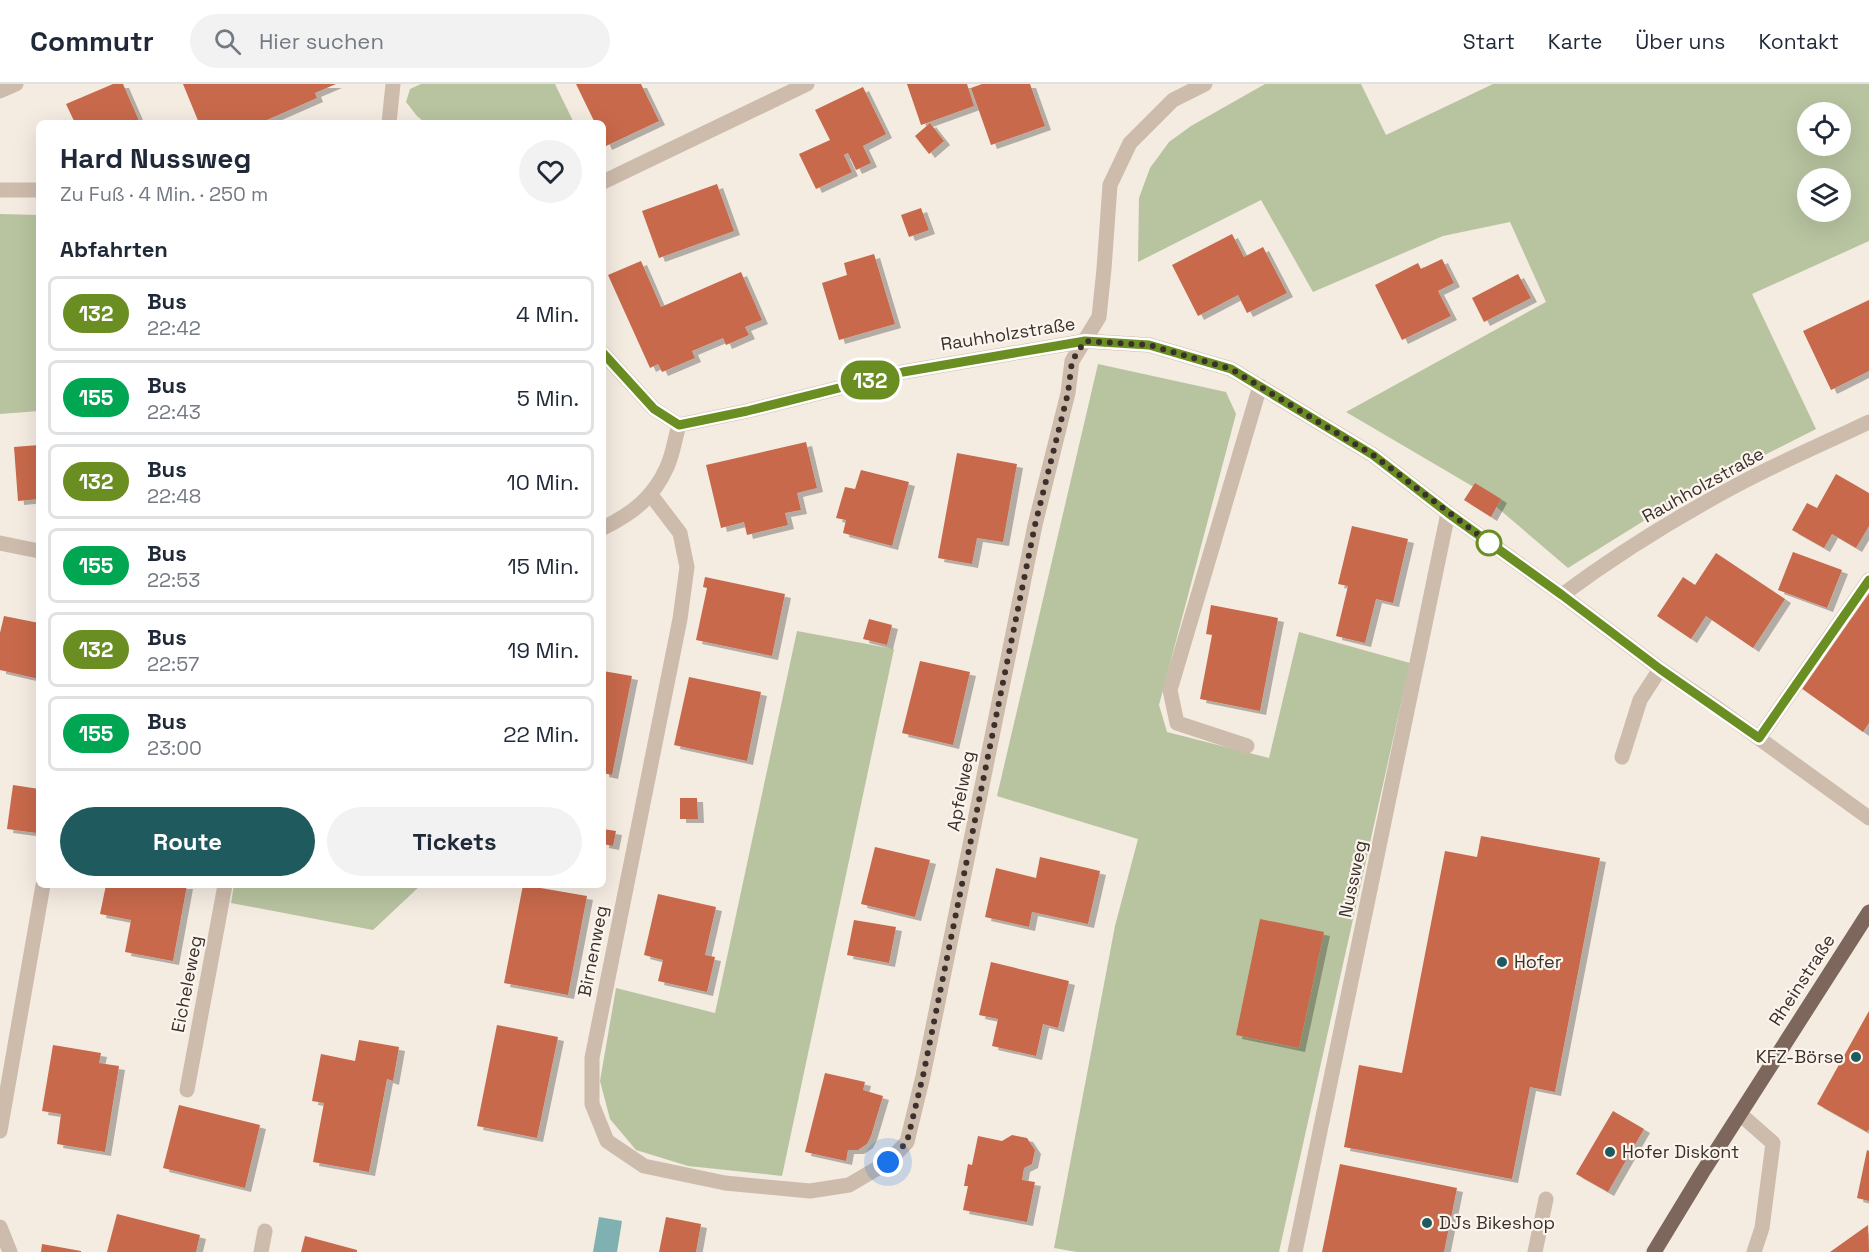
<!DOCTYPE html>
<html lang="de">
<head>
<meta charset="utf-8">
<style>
	:root { --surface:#fff; --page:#f2f2f3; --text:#1f2937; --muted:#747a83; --line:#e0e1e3; --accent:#1f5a5e }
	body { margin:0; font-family:"Space Grotesk",sans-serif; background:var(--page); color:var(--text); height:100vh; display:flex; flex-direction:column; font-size:22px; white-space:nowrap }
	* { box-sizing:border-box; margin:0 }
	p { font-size:20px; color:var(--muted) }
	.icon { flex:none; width:33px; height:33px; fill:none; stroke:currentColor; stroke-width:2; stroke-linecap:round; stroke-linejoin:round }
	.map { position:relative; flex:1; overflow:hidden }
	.panel { position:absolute; left:36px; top:36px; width:570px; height:768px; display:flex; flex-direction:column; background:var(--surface); border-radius:9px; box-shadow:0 6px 24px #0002 }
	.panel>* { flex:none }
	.badge { padding:0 12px; border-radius:20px; font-size:21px; line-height:39px }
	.fabs { position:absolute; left:1797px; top:18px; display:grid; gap:12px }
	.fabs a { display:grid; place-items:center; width:54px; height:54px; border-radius:50%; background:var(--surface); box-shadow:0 6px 24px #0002; font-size:30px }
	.you { position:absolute; width:30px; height:30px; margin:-15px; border:4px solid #fff; border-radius:50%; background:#1a73e8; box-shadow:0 0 0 9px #1a73e833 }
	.map>.badge { position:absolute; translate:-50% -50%; box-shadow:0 0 0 3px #fff }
	h2 { padding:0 24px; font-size:22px; line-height:54px }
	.round { display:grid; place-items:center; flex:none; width:63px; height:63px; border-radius:32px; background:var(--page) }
	.overview { display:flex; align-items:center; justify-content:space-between; height:102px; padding:0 24px }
	h1 { font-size:28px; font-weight:700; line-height:45px }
	.primary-button { display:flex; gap:12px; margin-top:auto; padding:12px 24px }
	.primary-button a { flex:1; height:69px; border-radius:36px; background:var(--accent); color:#fff; font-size:24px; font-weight:700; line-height:69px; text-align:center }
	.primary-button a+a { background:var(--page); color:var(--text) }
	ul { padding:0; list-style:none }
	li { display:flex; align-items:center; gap:18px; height:75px; margin:0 12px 9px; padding:0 12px; border:3px solid var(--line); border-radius:9px }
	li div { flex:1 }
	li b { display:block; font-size:22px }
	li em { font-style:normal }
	li .badge { min-width:66px; font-weight:700; text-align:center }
	header { display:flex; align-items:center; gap:36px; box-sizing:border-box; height:84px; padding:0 30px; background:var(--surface); border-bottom:2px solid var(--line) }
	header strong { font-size:28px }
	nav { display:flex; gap:33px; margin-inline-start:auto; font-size:21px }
	.search { width:420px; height:54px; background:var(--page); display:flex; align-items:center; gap:15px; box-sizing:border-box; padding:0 21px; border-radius:33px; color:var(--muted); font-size:22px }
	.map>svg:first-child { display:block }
	.green { fill:#b8c4a0; fill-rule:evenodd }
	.water { fill:#7fb0b2 }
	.building { fill:#c8694b; filter:url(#shadow) }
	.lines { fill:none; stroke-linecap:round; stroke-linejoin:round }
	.minor { stroke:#cdbbac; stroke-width:15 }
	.major { stroke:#7d675c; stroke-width:15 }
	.line-casing { stroke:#fff; stroke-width:14 }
	.line { stroke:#6b8e23; stroke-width:9 }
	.walk { stroke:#3b302b; stroke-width:6; stroke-dasharray:0 10.8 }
	.stop-dot { fill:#fff; stroke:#6b8e23; stroke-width:3 }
	.poi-dot { fill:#1f5a5e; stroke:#fbf5ee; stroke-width:2 }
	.labels { text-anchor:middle; stroke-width:4.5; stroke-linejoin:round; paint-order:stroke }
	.street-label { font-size:18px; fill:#3b302b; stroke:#fbf5ee }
	.poi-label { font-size:18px; fill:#3b302b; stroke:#fbf5ee; text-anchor:start }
</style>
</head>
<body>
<header>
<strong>Commutr</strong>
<div class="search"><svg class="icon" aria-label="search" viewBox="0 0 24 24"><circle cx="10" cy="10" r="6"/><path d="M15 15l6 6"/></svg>Hier suchen</div>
<nav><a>Start</a><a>Karte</a><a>Über uns</a><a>Kontakt</a></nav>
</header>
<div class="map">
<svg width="1869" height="1168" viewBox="0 0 1869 1168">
	<defs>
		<filter id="shadow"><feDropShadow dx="6" dy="4" stdDeviation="0" flood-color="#0004"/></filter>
	</defs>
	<rect width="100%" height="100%" fill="#f4ebe1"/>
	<path class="green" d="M421,0H555L574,39H425L417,32L406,18L410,5Z
		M1265,0H1361L1386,51L1493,0H1869V157L1752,210L1816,345L1687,410L1568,484L1472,402L1346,328L1546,218L1510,138L1443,152L1313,208L1261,116L1138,178L1139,114L1150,84L1169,58L1191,42ZM1808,28H1840V62H1808ZM1808,94H1840V128H1808Z
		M0,130L39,131V327L0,330Z
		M1098,280L1226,308L1236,330L1159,621L1167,648L1269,674L1299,548L1410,579L1279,1168H1077L1054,1164L1115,842L1138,755L997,712Z
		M797,547L894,565L782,1092L688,1082L636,1066L610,1035L600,997L616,904L715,929Z
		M234,801H421L373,846L231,819Z"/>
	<path class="water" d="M599,1133L622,1137L617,1168H593Z"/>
	<path class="building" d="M113,0H123L140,39H75L66,20Z
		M183,0H336L315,9L317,14L260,39H199Z
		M576,0H641L659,37L606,62L603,55V39H595Z
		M907,0H967L974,22L921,41Z
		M982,0H1030L1045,42L991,61L971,4Z
		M863,3L886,50L863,62L871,79L856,86L848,69L844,71L852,88L816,105L799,70L830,56L815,26Z
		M930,39L944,57L929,70L915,52Z
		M717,100L734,147L659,174L642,127Z
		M921,124L929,146L909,153L901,131Z
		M1232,150L1244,173L1263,163L1287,209L1247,229L1238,211L1198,232L1172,181Z
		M874,170L895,240L839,256L822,199L847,191L844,179Z
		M1442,175L1454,199L1438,207L1451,232L1402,256L1375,201L1418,179L1421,185Z
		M641,177L661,223L741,188L762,236L745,243L749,251L726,261L723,254L692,267L695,274L662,288L658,280L650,284L608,191Z
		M1518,190L1531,214L1484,238L1472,214Z
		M1869,216V287L1831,306L1803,247Z
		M806,358L817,404L797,409L801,426L785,429L788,441L747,451L744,438L721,444L706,381Z
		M39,361V415L18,417L14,363Z
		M957,369L1017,380L1003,458L977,454L972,480L938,474Z
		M861,386L909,398L892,462L843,449L846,436L836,434L845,403L855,405Z
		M1836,390L1869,409V442L1856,464L1832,450L1824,464L1792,446L1807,419L1817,424Z
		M1475,399L1501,415L1491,433L1464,416Z
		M1352,442L1408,455L1393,519L1376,515L1365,559L1336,552L1348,502L1338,500Z
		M1793,468L1842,486L1827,524L1778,506Z
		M1716,469L1785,515L1753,564L1706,532L1691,555L1657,532L1683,493L1695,501Z
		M705,493L785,510L772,572L696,556L707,504L703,503Z
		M1869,509V639L1863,648L1801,604Z
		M1211,521L1278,534L1260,627L1200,615L1212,551L1206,550Z
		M4,532L39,539V595L0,586V549Z
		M869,535L892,541L887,561L863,555Z
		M920,577L970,588L953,661L902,649Z
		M603,587L632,592L612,691L603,689Z
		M689,593L761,608L747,677L674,661Z
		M13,701L39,705V736L37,749L7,745Z
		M680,714H697L698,735H680Z
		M603,745L616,747L613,762L603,760Z
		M1481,752L1600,774L1555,1008L1530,1003L1512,1095L1344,1063L1359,981L1402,989L1445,767L1477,773Z
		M875,763L930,776L915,833L861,820Z
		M1040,773L1100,787L1088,840L1032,828L1029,843L985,833L996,784L1036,794Z
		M106,801H187L173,877L125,868L131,836L100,830Z
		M523,801L587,812L568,911L504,899Z
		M658,810L716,823L705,871L715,873L707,908L658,897L663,876L644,871Z
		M1260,835L1324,848L1299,964L1236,951Z
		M854,836L896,843L889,879L847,871Z
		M991,878L1069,897L1058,944L1043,940L1036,972L992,962L998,935L979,931Z
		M1869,927V1045L1867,1048L1817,1020Z
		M497,941L558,953L537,1054L477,1042Z
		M359,956L399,963L393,997L387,995L369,1088L313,1078L324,1019L312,1017L321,970L355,977Z
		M53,961L101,969L99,979L119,982L105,1068L57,1060L61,1030L42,1027Z
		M825,989L865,998L863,1006L883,1012L871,1052L867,1060L858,1066H848L846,1077L805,1068Z
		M179,1021L260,1041L245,1104L163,1084Z
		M1613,1027L1644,1045L1608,1108L1576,1090Z
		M1012,1051L1027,1054L1035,1066L1032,1080L1024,1084L1022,1096L1035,1098L1027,1138L963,1126L968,1102H964L968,1080L972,1081L978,1052L1002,1057Z
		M1867,1066L1869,1067V1117L1857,1114Z
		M1340,1080L1457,1104L1444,1168H1322Z
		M117,1130L200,1151L196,1168H107Z
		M666,1133L701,1140L696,1168H659Z
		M1868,1141L1869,1168H1830Z
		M305,1152L357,1166V1168H301Z
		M42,1160L81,1167V1168H41Z"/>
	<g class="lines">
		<path class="minor" d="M0,7L16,0
			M389,39L393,0
			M603,98L807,0
			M0,106H39
			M603,269L654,325L679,341L747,327L903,288L1085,257L1149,261L1231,285L1373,371L1448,429L1562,511L1660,585L1717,624L1869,734
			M651,411L680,449L687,483L680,535L592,974V1020L607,1057L644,1082L725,1099L810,1107L849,1101L888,1078L907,1058L923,992L1035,441L1068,309L1072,277L1099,233L1104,185L1110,101L1130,59L1173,16L1205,0
			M603,444C632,430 654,413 667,383C673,370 675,354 679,341
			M0,459L39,467
			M1562,511C1617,470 1677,433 1737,401C1780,378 1825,359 1869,338
			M1759,654L1869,496
			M1247,662L1177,639L1170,606L1260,302
			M1622,673L1640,616L1660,585
			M187,1006L225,801
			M1740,1030L1773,1059L1762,1144L1754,1168
			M0,1047L43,801
			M0,1143L10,1168
			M261,1168L265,1147
			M1295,1168L1448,429
			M1535,1168L1546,1115"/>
		<path class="major" d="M1654,1168L1702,1089L1869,828"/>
	</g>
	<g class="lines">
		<defs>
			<path id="line" d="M603,269L654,325L679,341L747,327L903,288L1085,257L1149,261L1231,285L1373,371L1448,429L1562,511L1660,585L1759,654L1869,496"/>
		</defs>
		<use href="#line" class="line-casing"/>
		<use href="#line" class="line"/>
		<path class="walk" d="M888,1078L907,1058L923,992L1035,441L1068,309L1072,277L1085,257L1149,261L1231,285L1373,371L1489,459"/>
	</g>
	<circle class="stop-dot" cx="1489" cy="459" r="12"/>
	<g class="poi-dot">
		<circle cx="1502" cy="878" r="6"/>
		<circle cx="1856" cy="973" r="6"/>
		<circle cx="1610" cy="1068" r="6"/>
		<circle cx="1427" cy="1139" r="6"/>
	</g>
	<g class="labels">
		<g class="street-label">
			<text transform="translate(1008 250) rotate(-9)" y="6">Rauhholzstraße</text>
			<text transform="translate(1703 401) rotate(-29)" y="6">Rauhholzstraße</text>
			<text transform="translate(961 707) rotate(-79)" y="6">Apfelweg</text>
			<text transform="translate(1353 795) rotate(-78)" y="6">Nussweg</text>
			<text transform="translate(593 867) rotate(-79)" y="6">Birnenweg</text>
			<text transform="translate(1802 896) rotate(-57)" y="6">Rheinstraße</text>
			<text transform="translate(187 900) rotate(-79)" y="6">Eicheleweg</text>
		</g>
		<g class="poi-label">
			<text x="1514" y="884">Hofer</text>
			<text x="1844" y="979" text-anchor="end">KFZ-Börse</text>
			<text x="1622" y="1074">Hofer Diskont</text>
			<text x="1439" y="1145">DJs Bikeshop</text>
		</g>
	</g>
</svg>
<div class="fabs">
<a><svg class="icon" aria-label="locate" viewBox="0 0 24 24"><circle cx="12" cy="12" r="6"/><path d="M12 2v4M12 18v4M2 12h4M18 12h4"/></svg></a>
<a><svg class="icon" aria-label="layers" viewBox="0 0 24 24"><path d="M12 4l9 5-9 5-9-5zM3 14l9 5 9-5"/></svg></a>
</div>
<div class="you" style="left:888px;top:1078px"></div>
<b class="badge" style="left:870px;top:296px;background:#6b8e23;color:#fff">132</b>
<section class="panel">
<div class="overview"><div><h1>Hard Nussweg</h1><p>Zu Fuß · 4 Min. · 250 m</p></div><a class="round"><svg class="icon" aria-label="heart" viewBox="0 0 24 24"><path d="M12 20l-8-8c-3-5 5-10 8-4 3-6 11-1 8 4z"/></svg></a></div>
<h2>Abfahrten</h2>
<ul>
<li><span class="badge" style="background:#6b8e23;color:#fff">132</span><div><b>Bus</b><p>22:42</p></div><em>4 Min.</em></li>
<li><span class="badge" style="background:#00a651;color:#fff">155</span><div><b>Bus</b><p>22:43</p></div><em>5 Min.</em></li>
<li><span class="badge" style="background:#6b8e23;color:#fff">132</span><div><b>Bus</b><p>22:48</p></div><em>10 Min.</em></li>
<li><span class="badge" style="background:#00a651;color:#fff">155</span><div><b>Bus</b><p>22:53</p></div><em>15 Min.</em></li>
<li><span class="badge" style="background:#6b8e23;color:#fff">132</span><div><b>Bus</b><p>22:57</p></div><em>19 Min.</em></li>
<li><span class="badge" style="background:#00a651;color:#fff">155</span><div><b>Bus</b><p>23:00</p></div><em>22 Min.</em></li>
</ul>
<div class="primary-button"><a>Route</a><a>Tickets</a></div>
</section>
</div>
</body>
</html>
